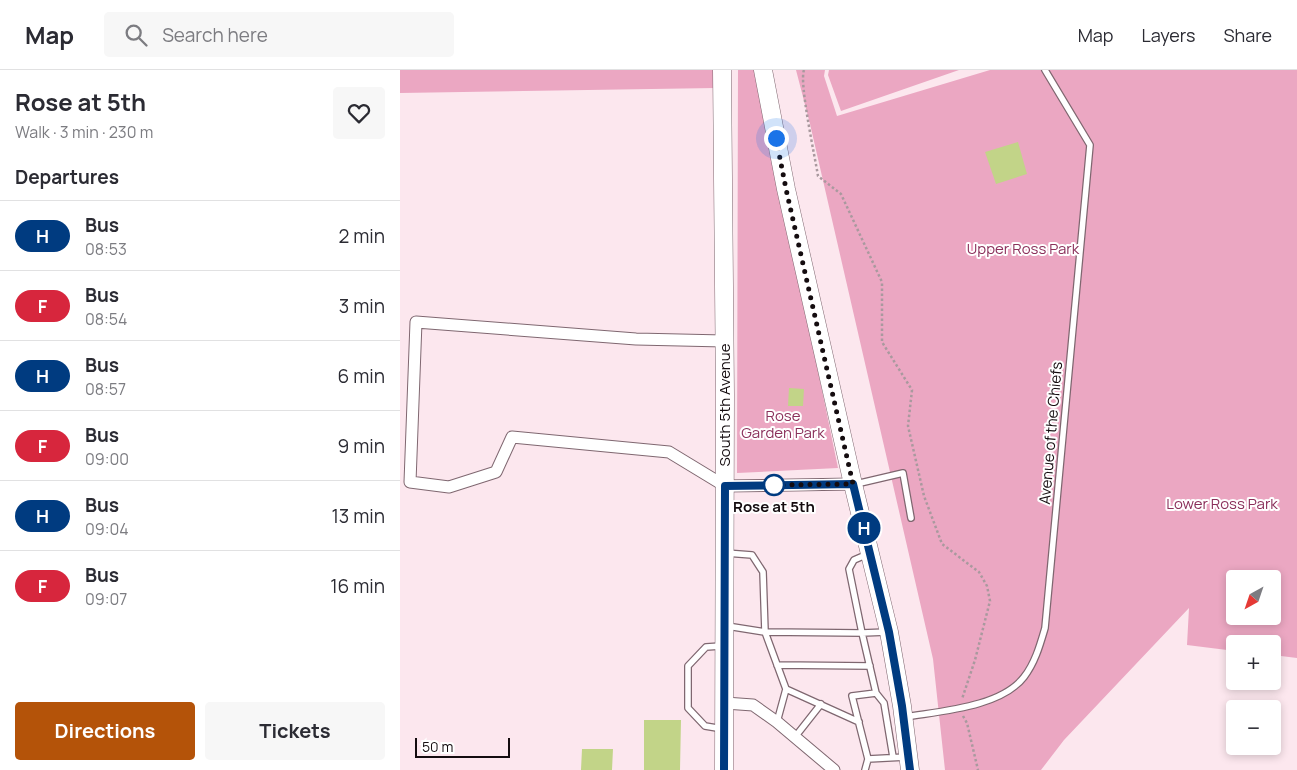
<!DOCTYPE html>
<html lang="en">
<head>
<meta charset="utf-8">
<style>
	:root { --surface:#fff; --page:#f7f7f7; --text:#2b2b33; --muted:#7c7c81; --line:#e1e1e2; --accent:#b45309 }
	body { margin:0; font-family:Manrope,sans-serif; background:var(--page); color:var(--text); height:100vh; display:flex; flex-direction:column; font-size:19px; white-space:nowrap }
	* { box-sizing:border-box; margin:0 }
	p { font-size:16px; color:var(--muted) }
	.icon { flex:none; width:28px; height:28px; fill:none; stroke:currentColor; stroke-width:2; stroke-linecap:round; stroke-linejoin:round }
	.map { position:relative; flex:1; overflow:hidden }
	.side { display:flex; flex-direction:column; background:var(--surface); width:400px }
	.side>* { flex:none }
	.badge { padding:0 10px; border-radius:16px; font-size:18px; line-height:32px }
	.needle { width:32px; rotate:220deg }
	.buttons { position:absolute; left:826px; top:500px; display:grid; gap:10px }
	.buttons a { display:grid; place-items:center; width:55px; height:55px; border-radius:5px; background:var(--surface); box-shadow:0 2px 8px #0003; font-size:25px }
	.scale { position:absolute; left:15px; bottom:12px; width:95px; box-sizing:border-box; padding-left:5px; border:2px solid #140c0f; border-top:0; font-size:14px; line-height:18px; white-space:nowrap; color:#140c0f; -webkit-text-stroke:4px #fff; paint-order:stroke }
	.you { position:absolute; width:25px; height:25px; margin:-12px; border:4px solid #fff; border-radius:50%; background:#1a73e8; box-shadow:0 0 0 8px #1a73e833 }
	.map>.badge { position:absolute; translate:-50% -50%; box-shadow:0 0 0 2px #fff }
	h2 { padding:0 15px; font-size:19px; line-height:45px }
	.round { display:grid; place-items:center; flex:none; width:52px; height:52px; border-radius:5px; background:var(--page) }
	.head { display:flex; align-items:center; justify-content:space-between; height:85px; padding:0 15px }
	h1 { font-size:24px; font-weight:700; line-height:38px }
	.action { display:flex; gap:10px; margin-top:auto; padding:10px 15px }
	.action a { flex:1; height:58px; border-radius:5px; background:var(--accent); color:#fff; font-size:20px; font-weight:700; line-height:58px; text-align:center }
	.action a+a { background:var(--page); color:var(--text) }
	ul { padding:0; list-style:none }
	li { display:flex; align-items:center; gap:15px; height:70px; padding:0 15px; border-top:1px solid var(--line) }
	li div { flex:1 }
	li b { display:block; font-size:19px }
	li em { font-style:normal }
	li .badge { min-width:55px; font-weight:700; text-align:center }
	header { display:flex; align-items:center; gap:30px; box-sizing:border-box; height:70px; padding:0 25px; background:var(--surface); border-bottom:1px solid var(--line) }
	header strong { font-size:24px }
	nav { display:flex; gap:28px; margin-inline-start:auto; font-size:18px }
	.search { width:350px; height:45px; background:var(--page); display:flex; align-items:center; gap:12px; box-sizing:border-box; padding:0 18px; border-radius:5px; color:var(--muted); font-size:19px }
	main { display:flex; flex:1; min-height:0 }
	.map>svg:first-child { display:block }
	.green { fill:#eba7c2; fill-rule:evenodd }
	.building { fill:#c2d488 }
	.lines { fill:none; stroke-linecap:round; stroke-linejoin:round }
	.service-casing { stroke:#7f6770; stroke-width:8 }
	.minor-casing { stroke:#7f6770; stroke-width:13 }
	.primary-casing { stroke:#7f6770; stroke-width:19 }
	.path { stroke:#a9999e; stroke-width:2.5; stroke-dasharray:2.5 2.5; stroke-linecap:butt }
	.service { stroke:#fff; stroke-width:5.5 }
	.minor { stroke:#fff; stroke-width:11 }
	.primary { stroke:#fff; stroke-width:18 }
	.line-casing { stroke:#fff; stroke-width:11 }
	.line { stroke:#003b80; stroke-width:8 }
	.walk { stroke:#140c0f; stroke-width:5; stroke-dasharray:0 9 }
	.stop-dot { fill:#fff; stroke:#003b80; stroke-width:2.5 }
	.labels { text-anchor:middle; stroke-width:4; stroke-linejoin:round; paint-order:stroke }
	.park-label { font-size:15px; fill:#8b305b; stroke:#fff }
	.street-label { font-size:15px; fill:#140c0f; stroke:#fff }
	.stop-label { font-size:15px; font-weight:bold; fill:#140c0f; stroke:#fff }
</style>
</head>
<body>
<header>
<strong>Map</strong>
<div class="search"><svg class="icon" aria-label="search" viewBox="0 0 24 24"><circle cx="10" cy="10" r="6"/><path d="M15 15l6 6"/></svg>Search here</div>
<nav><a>Map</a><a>Layers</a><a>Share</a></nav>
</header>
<main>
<section class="side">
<div class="head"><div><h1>Rose at 5th</h1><p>Walk · 3 min · 230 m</p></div><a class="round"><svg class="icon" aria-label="heart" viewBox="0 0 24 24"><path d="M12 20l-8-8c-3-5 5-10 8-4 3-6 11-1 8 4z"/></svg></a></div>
<h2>Departures</h2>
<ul>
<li><span class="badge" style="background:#003b80;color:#fff">H</span><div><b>Bus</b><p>08:53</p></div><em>2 min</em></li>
<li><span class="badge" style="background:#d7263d;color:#fff">F</span><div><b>Bus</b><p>08:54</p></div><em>3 min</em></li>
<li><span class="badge" style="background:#003b80;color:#fff">H</span><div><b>Bus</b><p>08:57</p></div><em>6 min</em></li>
<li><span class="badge" style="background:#d7263d;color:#fff">F</span><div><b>Bus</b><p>09:00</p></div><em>9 min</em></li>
<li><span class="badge" style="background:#003b80;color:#fff">H</span><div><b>Bus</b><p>09:04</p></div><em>13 min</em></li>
<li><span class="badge" style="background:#d7263d;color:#fff">F</span><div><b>Bus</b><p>09:07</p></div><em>16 min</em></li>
</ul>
<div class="action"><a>Directions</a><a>Tickets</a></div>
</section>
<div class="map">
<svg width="897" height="700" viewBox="0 0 897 700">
	<rect width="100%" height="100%" fill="#fce7ee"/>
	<path class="green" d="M0,0H315V18L0,23Z
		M338,0H356L438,398L337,403Z
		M396,0H425L424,6L437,46L590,0H897V588L873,585L872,574H835V581L787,575L789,538L664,670L641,700H545L533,589L410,54ZM835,509H872V546H835Z
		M429,0H559L441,41L428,5Z"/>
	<path class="building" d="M618,72L627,104L596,114L585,82Z
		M389,318L404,319L403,336H388Z
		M244,650H281L280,700H244Z
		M182,679H213L212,700H181Z"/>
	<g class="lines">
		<defs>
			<path id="service" d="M456,414L503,403L511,448
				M326,483L352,485L363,502L365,562L462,563L449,499L454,490L468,484
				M327,556L365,562L386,619L377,652
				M321,576L306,577L288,596V638L305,656L323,659
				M377,595L470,596
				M386,619L459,652
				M476,623L462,563L487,562
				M506,647C541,641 601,637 624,607C635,593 640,575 645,558L690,75L645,0
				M395,667L421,634
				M468,689L506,687
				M465,700L468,689L452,626L476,623L484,633L493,687"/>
			<path id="minor" d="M324,271L236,269L16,252L10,412L49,417L96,402L112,367L269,382L325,416L453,414
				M325,633L353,635L377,652L434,700"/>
			<path id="primary" d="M322,0L325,324L324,700
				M363,0L386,119L453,414L489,562L502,636L510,700"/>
		</defs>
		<use href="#service" class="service-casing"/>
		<use href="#minor" class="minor-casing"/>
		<use href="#primary" class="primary-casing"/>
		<path class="path" d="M404,0C399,13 415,87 418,106L441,124L482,212V272L512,320L508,356L524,426L542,474L579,502L587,516L590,531L575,590L562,629
			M563,646L567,653L578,700"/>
		<use href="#service" class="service"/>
		<use href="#minor" class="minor"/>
		<use href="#primary" class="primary"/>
	</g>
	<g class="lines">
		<defs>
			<path id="line" d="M324,700L325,416L453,414L489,562L502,636L510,700"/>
		</defs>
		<use href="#line" class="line-casing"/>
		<use href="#line" class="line"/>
		<path class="walk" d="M374,415L453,414L386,119L376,68"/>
	</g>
	<circle class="stop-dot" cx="374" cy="415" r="10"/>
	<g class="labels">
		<g class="park-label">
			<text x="623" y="184">Upper Ross Park</text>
			<text x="383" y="351">Rose<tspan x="383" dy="17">Garden Park</tspan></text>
			<text x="822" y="439">Lower Ross Park</text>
		</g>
		<g class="street-label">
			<text transform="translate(325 335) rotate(-90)" y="5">South 5th Avenue</text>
			<text transform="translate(651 363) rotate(-85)" y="5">Avenue of the Chiefs</text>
		</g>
		<g class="stop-label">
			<text x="374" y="442">Rose at 5th</text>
		</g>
	</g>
</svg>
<div class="buttons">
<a><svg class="needle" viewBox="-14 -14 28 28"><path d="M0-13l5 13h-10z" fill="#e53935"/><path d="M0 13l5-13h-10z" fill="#7c7c81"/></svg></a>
<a>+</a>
<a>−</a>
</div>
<div class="scale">50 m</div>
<div class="you" style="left:376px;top:68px"></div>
<b class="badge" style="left:464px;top:458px;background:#003b80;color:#fff">H</b>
</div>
</main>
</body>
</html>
